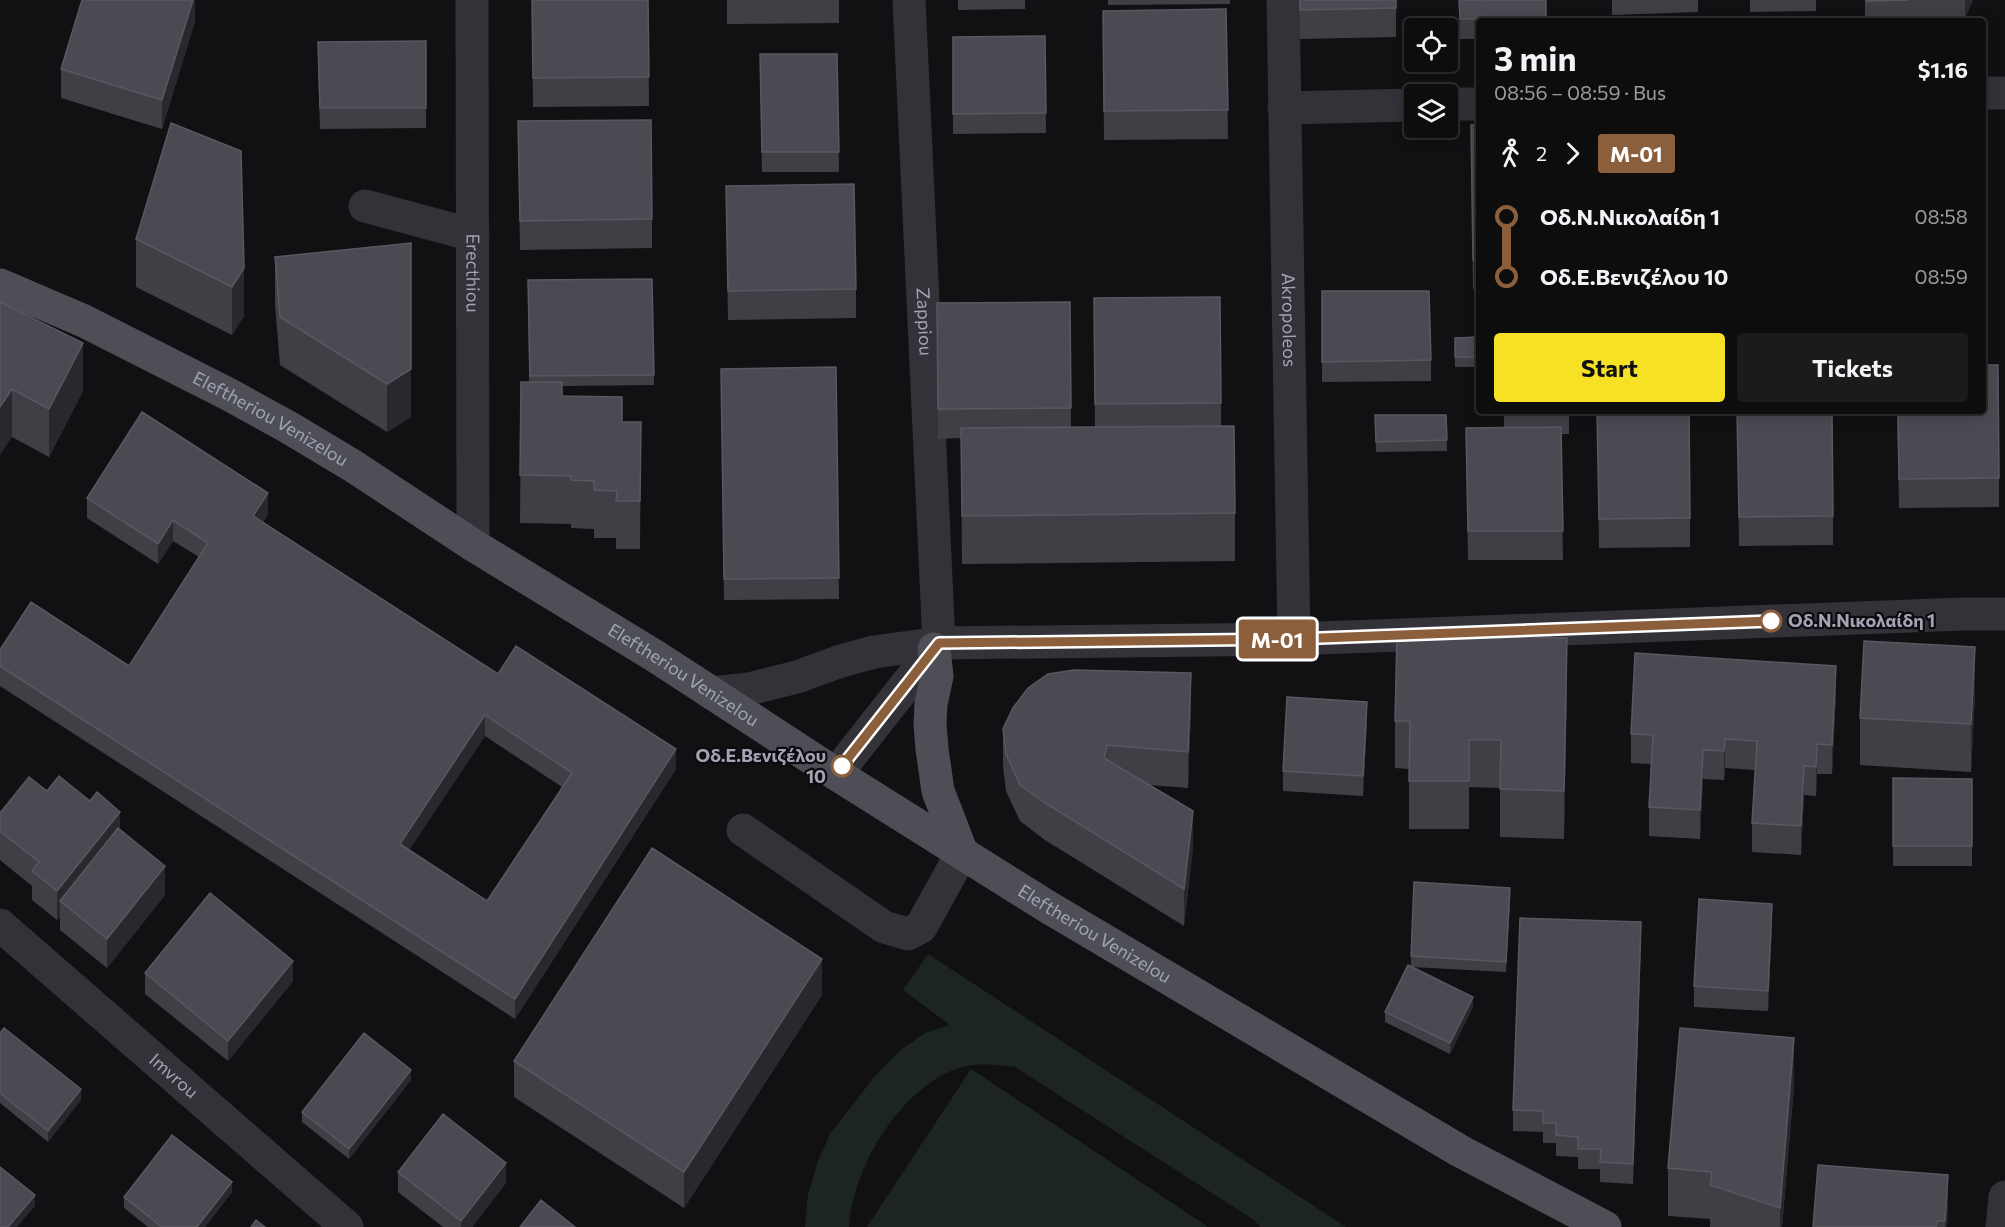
<!DOCTYPE html>
<html lang="en">
<head>
<meta charset="utf-8">
<style>
	:root { --surface:#0d0d0e; --page:#1b1b1c; --text:#f1f3f6; --muted:#9a9c9e; --line:#2d2d2e; --accent:#f7e125 }
	body { margin:0; font-family:Commissioner,sans-serif; background:var(--page); color:var(--text); height:100vh; display:flex; flex-direction:column; font-size:22px; white-space:nowrap }
	* { box-sizing:border-box; margin:0 }
	p { font-size:20px; color:var(--muted) }
	.icon { flex:none; width:33px; height:33px; fill:none; stroke:currentColor; stroke-width:2; stroke-linecap:round; stroke-linejoin:round }
	.map { position:relative; flex:1; overflow:hidden }
	.sheet { position:absolute; left:1476px; top:18px; width:510px; height:396px; display:flex; flex-direction:column; background:var(--surface); border-radius:6px; box-shadow:0 3px 15px #0003,0 0 0 2px var(--line) }
	.sheet>* { flex:none }
	.badge { padding:0 12px; border-radius:4px; font-size:21px; line-height:39px }
	.fabs { position:absolute; left:1404px; top:18px; display:grid; gap:12px }
	.fabs a { display:grid; place-items:center; width:54px; height:54px; border-radius:6px; background:var(--surface); box-shadow:0 3px 15px #0003,0 0 0 2px var(--line); font-size:30px }
	.map>.badge { position:absolute; translate:-50% -50%; box-shadow:0 0 0 3px #fff }
	.legs { display:flex; align-items:center; gap:9px; height:66px; padding:0 18px; font-size:20px }
	.legs p { margin-inline-start:auto }
	.summary { display:flex; align-items:center; justify-content:space-between; height:102px; padding:0 18px }
	h1 { font-size:33px; font-weight:700; line-height:45px }
	.primary-button { display:flex; gap:12px; margin-top:auto; padding:12px 18px }
	.primary-button a { flex:1; height:69px; border-radius:6px; background:var(--accent); color:#111; font-size:24px; font-weight:700; line-height:69px; text-align:center }
	.primary-button a+a { background:var(--page); color:var(--text) }
	ul { padding:0 18px; list-style:none }
	li { display:flex; align-items:center; gap:21px; height:60px; font-size:22px }
	li i { display:grid; place-items:center; width:9px; height:100%; margin:0 8px; background:currentColor }
	li i::after { content:''; width:15px; height:15px; margin:-8px; border:4px solid; border-radius:50%; background:var(--surface) }
	li p { margin-inline-start:auto }
	li:first-child i { background:linear-gradient(#0000 50%,currentColor 0) }
	li:last-child i { background:linear-gradient(currentColor 50%,#0000 0) }
	.map>svg:first-child { display:block }
	.green { fill:#1d2520 }
	.lines { fill:none; stroke-linecap:round; stroke-linejoin:round }
	.minor { stroke:#323238; stroke-width:33 }
	.major { stroke:#4e4e57; stroke-width:33 }
	.wall { fill:#403f46; fill-rule:evenodd }
	.shaded-wall { fill:#29282d }
	.building { fill:#4b4a52; stroke:#585861; stroke-width:1.5; fill-rule:evenodd }
	.line-1-casing { stroke:#fff; stroke-width:14 }
	.line-1 { stroke:#8b5e3c; stroke-width:9 }
	.stop-1-dot { fill:#fff; stroke:#8b5e3c; stroke-width:3 }
	.labels { text-anchor:middle; stroke-width:4.5; stroke-linejoin:round; paint-order:stroke }
	.street-label { font-size:18px; fill:#a2a3b4; stroke:#0c0c0e }
	.stop-label { font-size:18px; font-weight:bold; fill:#a2a3b4; stroke:#0c0c0e; text-anchor:start }
</style>
</head>
<body>
<div class="map">
<svg width="2005" height="1227" viewBox="0 0 2005 1227">
	<rect width="100%" height="100%" fill="#111113"/>
	<path class="green" d="M928,954L1346,1227H1261L1254,1220L1015,1067C993,1064 972,1062 951,1071C896,1095 853,1169 849,1227H805L808,1195L818,1161L830,1134L875,1076L902,1049L925,1033L950,1025L903,990Z
		M971,1069L1208,1227H867Z"/>
	<g class="lines">
		<g class="minor">
			<path id="s1" d="M472,0L473,545"/>
			<path id="s2" d="M909,0L939,643"/>
			<path id="s3" d="M1283,0L1294,639"/>
			<path d="M1983,93H2005"/>
			<path d="M1448,104H1479"/>
			<path d="M1284,108L1414,105"/>
			<path d="M365,206L473,235"/>
			<path d="M711,693L749,689L797,677L841,661L874,652L939,643L1294,639L1963,614H2005"/>
			<path d="M836,774L939,643"/>
			<path d="M743,830L884,927L908,934L921,927L962,853"/>
			<path id="s4" d="M0,925L347,1227"/>
			<path d="M2002,1227L2005,1197"/>
		</g>
		<g class="major">
			<path id="s5" d="M0,285L84,321L228,394L288,427L353,466L473,545L655,656L836,774L1048,907L1460,1151L1605,1227"/>
			<path d="M934,649L937,676L931,704L930,724L932,749L938,791L962,853"/>
		</g>
	</g>
	<path class="wall" d="M195,0V21L162,129L61,98V69Z
		M532,0H648L649,106L533,107Z
		M727,0H839V23L727,24Z
		M958,0H1025V9L958,10Z
		M1108,0H1230V4L1108,5Z
		M1299,0H1396V37L1300,39Z
		M1459,0H1546V21H1479V39H1460Z
		M1612,0H1698V12L1612,15Z
		M1750,0H1816V11L1750,12Z
		M1865,0H1973L1965,18L1923,17V21H1865Z
		M1226,9L1228,139L1104,140L1103,11Z
		M1045,36L1046,133L953,134V37Z
		M426,41V128L320,129L318,63Z
		M760,54H837L839,172H762Z
		M518,121L652,219V248L520,250Z
		M1479,125V289H1473L1471,154Z
		M726,186L856,289V318L728,320Z
		M136,239L244,268V316L232,335L136,287Z
		M411,243V417L387,432L280,365L275,305V257Z
		M652,279L654,385L562,386V396L622,422H641L640,549H616V538H594V529L571,528V524L520,523L521,382H529L528,280Z
		M1322,291L1431,360V381L1322,382Z
		M1094,298L1221,403V426L1235,513V561L962,564L961,438L938,439L937,303L1070,302L1071,427H1095Z
		M0,302L83,391L49,457L12,437Z
		M1479,337V367H1455V338Z
		M836,367L839,599L724,600L721,369Z
		M1504,411H1569V434H1561L1563,560H1468L1466,428H1504Z
		M1597,411L1690,518V547L1599,548Z
		M1737,411L1833,516V545L1739,546Z
		M1897,411L1999,478V507L1899,508Z
		M1375,415H1446L1447,451L1376,452Z
		M87,498L268,514L263,522L498,674L676,769L515,1019L0,686V650L129,666L199,557L173,541L158,564L87,518ZM485,736L562,787L487,901L409,850Z
		M1567,686L1564,839L1500,837V788L1469,787V829H1409V769L1395,768V721Z
		M1836,695L1832,774H1817L1816,796L1804,795L1801,855L1752,852V823L1755,770L1725,768L1724,780L1703,779L1700,839L1649,836V807L1651,764L1631,763V734Z
		M1975,695L1971,772L1860,765V718Z
		M1191,709L1188,788L1149,785L1193,848L1184,926L1045,840L1020,821L1006,791L1003,766V729Z
		M1367,722L1363,796L1283,791V771Z
		M1893,778L1972,779V866H1893Z
		M47,791L120,830L165,895L107,968L60,930V917L57,920L32,900V886L0,860V813Z
		M1510,898L1506,972L1412,967L1473,1007L1450,1054L1385,1022V1012L1411,966V956Z
		M1772,924L1768,1011L1694,1007V986Z
		M1641,942L1633,1184L1600,1182V1169H1578V1157L1556,1156V1143H1543V1132L1513,1131V1110Z
		M145,973L293,981L228,1061L145,994Z
		M822,995L684,1208L514,1097V1061Z
		M0,1033L81,1100L48,1142L0,1103Z
		M411,1080L349,1159L302,1122V1112Z
		M1794,1086L1782,1227H1710V1219L1668,1216V1168Z
		M398,1172L506,1183L472,1227H443L398,1192Z
		M232,1192L205,1227H148L124,1208V1197Z
		M1948,1204L1947,1227H1813Z"/>
	<path class="shaded-wall" d="M193,0H195V21L162,129V100Z
		M1965,0H1973L1965,18Z
		M411,243V417L387,432V384Z
		M244,268V316L232,335V287Z
		M83,343V391L49,457V409Z
		M12,389V437L0,455V407Z
		M268,493V514L253,536V516Z
		M173,520V541L158,564V544Z
		M1567,638V686L1564,839V791Z
		M1975,647V695L1971,772V724Z
		M1836,666V695L1832,774V745Z
		M1191,673V709L1188,788V752Z
		M1367,702V722L1363,796V776Z
		M485,715V736L400,864V844Z
		M1725,739V768L1724,780V751Z
		M1817,744V774L1816,796V767Z
		M676,749V769L515,1019V999Z
		M1703,750V779L1700,839V810Z
		M1804,766V795L1801,855V826Z
		M1193,811V848L1184,926V889Z
		M120,812V841L60,901V917L57,920V891Z
		M165,866V895L107,968V939Z
		M1510,888V898L1506,972V962Z
		M1772,904V924L1768,1011V991Z
		M1641,922V942L1633,1184V1164Z
		M822,959V995L684,1208V1172Z
		M293,961V981L228,1061V1041Z
		M1473,997V1007L1450,1054V1043Z
		M1794,1038V1086L1782,1227H1780V1208Z
		M411,1070V1080L349,1159V1149Z
		M81,1089V1100L48,1142V1131Z
		M506,1163V1183L472,1227H461V1221Z
		M1948,1175V1204L1947,1227H1945Z
		M232,1182V1192L205,1227H197Z
		M35,1195V1206L17,1227H8Z"/>
	<path class="building" d="M82,0H193L162,100L61,69Z
		M532,0H648L649,77L533,78Z
		M1300,0H1396V8L1300,10Z
		M1459,0H1546V17L1460,19Z
		M1866,0H1908L1866,1Z
		M1226,9L1228,110L1104,111L1103,11Z
		M1045,36L1046,113L953,114V37Z
		M426,41V108H320L318,42Z
		M760,54H837L839,152H762Z
		M651,120L652,219L520,221L518,121Z
		M171,123L241,151L244,268L232,287L136,239Z
		M1471,125H1479V260H1473Z
		M854,184L856,289L728,291L726,186Z
		M411,243V369L387,384L280,317L275,257Z
		M652,279L654,375L530,376L528,280Z
		M1322,291H1429L1431,360L1322,362Z
		M1220,297L1221,403L1095,404L1094,298Z
		M0,302L83,343L49,409L12,389L0,407Z
		M1070,302L1071,408L938,409L937,303Z
		M1479,337V357H1455V338Z
		M1983,365H1998L1999,478L1899,479L1898,411H1983Z
		M836,367L839,578L724,579L721,369Z
		M521,382H562V396L622,397V422H641L640,501H616L617,491L594,490V481L571,480V476L520,475Z
		M1504,411H1569V414H1504Z
		M1597,411H1689L1690,518L1599,519Z
		M1737,411H1832L1833,516L1739,517Z
		M142,412L268,493L253,516L498,674L516,646L676,749L515,999L0,666V650L31,602L129,666L208,543L173,520L158,544L87,498ZM485,715L572,773L487,901L400,844Z
		M1375,415H1446L1447,440L1376,442Z
		M1234,426L1235,513L962,516L961,428Z
		M1561,427L1563,531H1468L1466,428Z
		M1397,634L1567,638L1564,791L1500,789L1501,740H1469V781H1409L1410,721H1395Z
		M1864,641L1975,647L1971,724L1860,718Z
		M1635,653L1836,666L1832,745L1817,744L1816,767L1804,766L1801,826L1752,823L1757,741L1725,739L1724,751L1703,750L1700,810L1649,807L1653,735L1631,734Z
		M1074,670L1191,673L1188,752L1107,745L1104,758L1193,811L1184,889L1045,803L1020,785L1006,754L1003,729L1013,708L1028,688L1048,674Z
		M1287,697L1367,702L1363,776L1283,771Z
		M59,776L90,801L97,792L120,812L57,891L32,871L39,862L0,831V813L29,777L47,791Z
		M1893,778L1972,779V846H1893Z
		M118,828L165,866L107,939L60,901Z
		M652,848L822,959L684,1172L514,1061Z
		M1414,882L1510,888L1506,962L1411,956Z
		M210,893L293,961L228,1041L145,973Z
		M1699,899L1772,904L1768,991L1694,986Z
		M1520,918L1641,922L1633,1164L1600,1162L1601,1149H1578V1137L1556,1135V1123H1543V1111L1513,1110Z
		M1408,965L1473,997L1450,1043L1385,1012Z
		M4,1028L81,1089L48,1131L0,1093V1033Z
		M1680,1028L1794,1038L1780,1208L1710,1185L1712,1172L1668,1168Z
		M364,1033L411,1070L349,1149L302,1112Z
		M443,1114L506,1163L461,1221L398,1172Z
		M172,1135L232,1182L197,1227H162L124,1197Z
		M1818,1165L1948,1175L1945,1221H1937L1936,1227H1813Z
		M0,1167L35,1195L8,1227H0Z
		M541,1200L575,1227H520Z
		M256,1220L265,1227H251Z"/>
	<g class="lines">
		<defs>
			<path id="line-1" d="M842,766L939,643L1294,639L1771,621"/>
		</defs>
		<use href="#line-1" class="line-1-casing"/>
		<use href="#line-1" class="line-1"/>
	</g>
	<g class="stop-1-dot">
		<circle cx="1771" cy="621" r="10"/>
		<circle cx="842" cy="766" r="10"/>
	</g>
	<g class="labels">
		<g class="street-label">
			<text dy="6" stroke="none"><textPath href="#s1" startOffset="273">Erecthiou</textPath></text>
			<text dy="6" stroke="none"><textPath href="#s3" startOffset="320">Akropoleos</textPath></text>
			<text dy="6" stroke="none"><textPath href="#s2" startOffset="322">Zappiou</textPath></text>
			<text dy="6" stroke="none"><textPath href="#s5" startOffset="302">Eleftheriou Venizelou</textPath></text>
			<text dy="6" stroke="none"><textPath href="#s5" startOffset="788">Eleftheriou Venizelou</textPath></text>
			<text dy="6" stroke="none"><textPath href="#s5" startOffset="1274">Eleftheriou Venizelou</textPath></text>
			<text dy="6" stroke="none"><textPath href="#s4" startOffset="230">Imvrou</textPath></text>
		</g>
		<g class="stop-label">
			<text x="1788" y="627">Οδ.Ν.Νικολαίδη 1</text>
			<text x="826" y="762" text-anchor="end">Οδ.Ε.Βενιζέλου<tspan x="826" dy="21">10</tspan></text>
		</g>
	</g>
</svg>
<div class="fabs">
<a><svg class="icon" aria-label="locate" viewBox="0 0 24 24"><circle cx="12" cy="12" r="6"/><path d="M12 2v4M12 18v4M2 12h4M18 12h4"/></svg></a>
<a><svg class="icon" aria-label="layers" viewBox="0 0 24 24"><path d="M12 4l9 5-9 5-9-5zM3 14l9 5 9-5"/></svg></a>
</div>
<b class="badge" style="left:1277px;top:639px;background:#8b5e3c;color:#fff">M-01</b>
<section class="sheet">
<div class="summary"><div><h1>3 min</h1><p>08:56 – 08:59 · Bus</p></div><b>$1.16</b></div>
<div class="legs"><svg class="icon" aria-label="walk" viewBox="0 0 24 24"><circle cx="13" cy="4" r="2"/><path d="M13 8l-2 6 4 7M11 14l-3 7M7 12l3-4h3l4 4"/></svg>2<svg class="icon" aria-label="forward" viewBox="0 0 24 24"><path d="M9 5l7 7-7 7"/></svg><b class="badge" style="background:#8b5e3c;color:#fff">M-01</b></div>
<ul>
<li><i style="color:#8b5e3c"></i><b>Οδ.Ν.Νικολαίδη 1</b><p>08:58</p></li>
<li><i style="color:#8b5e3c"></i><b>Οδ.Ε.Βενιζέλου 10</b><p>08:59</p></li>
</ul>
<div class="primary-button"><a>Start</a><a>Tickets</a></div>
</section>
</div>
</body>
</html>
